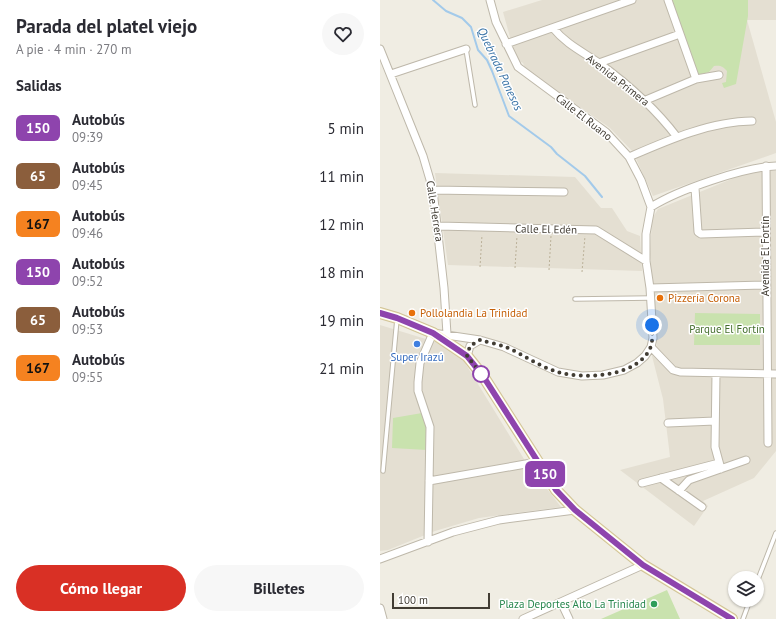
<!DOCTYPE html>
<html lang="es">
<head>
<meta charset="utf-8">
<style>
	:root { --surface:#fff; --page:#f7f7f7; --text:#2b2b33; --muted:#7c7c81; --accent:#d93025 }
	body { margin:0; font-family:"PT Sans",sans-serif; background:var(--page); color:var(--text); height:100vh; display:flex; flex-direction:column; font-size:15px; white-space:nowrap }
	* { box-sizing:border-box; margin:0 }
	p { font-size:13px; color:var(--muted) }
	.icon { flex:none; width:22px; height:22px; fill:none; stroke:currentColor; stroke-width:2; stroke-linecap:round; stroke-linejoin:round }
	.map { position:relative; flex:1; overflow:hidden }
	.sheet { display:flex; flex-direction:column; background:var(--surface); width:380px }
	.sheet>* { flex:none }
	.badge { padding:0 8px; border-radius:6px; font-size:14px; line-height:26px }
	.controls { position:absolute; left:348px; top:571px; display:grid; gap:8px }
	.controls a { display:grid; place-items:center; width:36px; height:36px; border-radius:50%; background:var(--surface); box-shadow:0 1px 3px #0004; font-size:20px }
	.scale { position:absolute; left:12px; bottom:10px; width:98px; box-sizing:border-box; padding-left:4px; border:2px solid #423d34; border-top:0; font-size:11px; line-height:14px; white-space:nowrap; color:#423d34; -webkit-text-stroke:3px #fff; paint-order:stroke }
	.you { position:absolute; width:20px; height:20px; margin:-10px; border:3px solid #fff; border-radius:50%; background:#1a73e8; box-shadow:0 0 0 6px #1a73e833 }
	.map>.badge { position:absolute; translate:-50% -50%; box-shadow:0 0 0 2px #fff }
	h2 { padding:0 16px; font-size:15px; line-height:36px }
	.round { display:grid; place-items:center; flex:none; width:42px; height:42px; border-radius:21px; background:var(--page) }
	.summary { display:flex; align-items:center; justify-content:space-between; height:68px; padding:0 16px }
	h1 { font-size:19px; font-weight:800; line-height:30px }
	.cta { display:flex; gap:8px; margin-top:auto; padding:8px 16px }
	.cta a { flex:1; height:46px; border-radius:24px; background:var(--accent); color:#fff; font-size:16px; font-weight:800; line-height:46px; text-align:center }
	.cta a+a { background:var(--page); color:var(--text) }
	ul { padding:0; list-style:none }
	li { display:flex; align-items:center; gap:12px; height:48px; padding:0 16px }
	li div { flex:1 }
	li b { display:block; font-size:15px }
	li em { font-style:normal }
	li .badge { min-width:44px; font-weight:700; text-align:center }
	main { display:flex; flex:1; min-height:0 }
	.map>svg:first-child { display:block }
	.residential { fill:#e4dfd2 }
	.green { fill:#c9e2ae }
	.lines { fill:none; stroke-linecap:round; stroke-linejoin:round }
	.stream { stroke:#a3caea; stroke-width:2 }
	.lane-casing { stroke:#beb8aa; stroke-width:5.5 }
	.street-casing { stroke:#beb8aa; stroke-width:9 }
	.secondary-casing { stroke:#d0c398; stroke-width:12 }
	.path { stroke:#bbb199; stroke-width:1; stroke-dasharray:2 2; stroke-linecap:butt }
	.lane { stroke:#fff; stroke-width:3.5 }
	.street { stroke:#fff; stroke-width:7 }
	.secondary { stroke:#faefc4; stroke-width:10 }
	.line-casing { stroke:#fff; stroke-width:9 }
	.line { stroke:#8e44ad; stroke-width:6 }
	.walk { stroke:#423d34; stroke-width:4; stroke-dasharray:0 7.2 }
	.food-dot { fill:#e8710a; stroke:#fff; stroke-width:1.5 }
	.shop-dot { fill:#3f7fe0; stroke:#fff; stroke-width:1.5 }
	.stop-dot { fill:#fff; stroke:#8e44ad; stroke-width:2 }
	.leisure-dot { fill:#2e9e5b; stroke:#fff; stroke-width:1.5 }
	.labels { text-anchor:middle; stroke-width:3; stroke-linejoin:round; paint-order:stroke }
	.street-label { font-size:11px; fill:#423d34; stroke:#fff }
	.food-label { font-size:11px; fill:#c56008; stroke:#fff; text-anchor:start }
	.park-label { font-size:11px; fill:#436e2c; stroke:#fff }
	.shop-label { font-size:11px; fill:#366cbe; stroke:#fff }
	.leisure-label { font-size:11px; fill:#27864d; stroke:#fff; text-anchor:end }
	.water-label { font-size:12px; font-style:italic; fill:#3671a5; stroke:#fff }
</style>
</head>
<body>
<main>
<section class="sheet">
<div class="summary"><div><h1>Parada del platel viejo</h1><p>A pie · 4 min · 270 m</p></div><a class="round"><svg class="icon" aria-label="heart" viewBox="0 0 24 24"><path d="M12 20l-8-8c-3-5 5-10 8-4 3-6 11-1 8 4z"/></svg></a></div>
<h2>Salidas</h2>
<ul>
<li><span class="badge" style="background:#8e44ad;color:#fff">150</span><div><b>Autobús</b><p>09:39</p></div><em>5 min</em></li>
<li><span class="badge" style="background:#8b5e3c;color:#fff">65</span><div><b>Autobús</b><p>09:45</p></div><em>11 min</em></li>
<li><span class="badge" style="background:#f58220;color:#111">167</span><div><b>Autobús</b><p>09:46</p></div><em>12 min</em></li>
<li><span class="badge" style="background:#8e44ad;color:#fff">150</span><div><b>Autobús</b><p>09:52</p></div><em>18 min</em></li>
<li><span class="badge" style="background:#8b5e3c;color:#fff">65</span><div><b>Autobús</b><p>09:53</p></div><em>19 min</em></li>
<li><span class="badge" style="background:#f58220;color:#111">167</span><div><b>Autobús</b><p>09:55</p></div><em>21 min</em></li>
</ul>
<div class="cta"><a>Cómo llegar</a><a>Billetes</a></div>
</section>
<div class="map">
<svg width="396" height="619" viewBox="0 0 396 619">
	<rect width="100%" height="100%" fill="#f0ede3"/>
	<path class="residential" d="M162,0H396V20H367L396,122V153L273,196L253,152L230,128L145,68L143,63L136,59L123,12Z
		M379,171H396V451L374,478L323,501L328,506L314,526L240,470L290,457L283,399L272,356L277,344V332L270,254L272,219L278,209L359,176Z
		M55,173L195,177L221,208H232L247,231L260,236L262,271L68,265Z
		M0,325L59,343L82,358L144,459L181,507L99,518L55,531L8,550L0,551Z"/>
	<path class="green" d="M291,0H368V16L356,84L344,88L342,83L346,82L347,71C343,66 340,65 334,66L329,72L318,75Z
		M315,313L380,314V345H314Z
		M42,413L46,424L47,450L12,448L13,418Z
		M287,590L300,619H221Z"/>
	<g class="lines">
		<path class="stream" d="M53,0L66,11L82,18L91,27L98,50L107,60L112,71L129,116L171,147L177,154L205,176L222,197"/>
		<defs>
			<path id="lane" d="M86,49L95,105
				M195,299L271,298
				M3,471L17,319
				M377,582L396,533
				M363,619L370,600"/>
			<path id="street" d="M288,0L316,79
				M173,28C186,44 203,52 219,63C249,85 275,108 297,137
				M126,44L252,0
				M0,49L43,156L53,190L64,288L67,334
				M219,63L300,34
				M11,74L86,49
				M266,100L316,79L339,75
				M249,157C286,141 331,121 372,121
				M386,166L388,443
				M315,188L318,232L321,234L385,232
				M53,190L184,192
				M271,207C298,190 364,167 396,166
				M58,226L216,230L266,261
				M270,288L385,285
				M271,347L293,370L300,372L396,374
				M87,356L90,346L100,340
				M336,374L335,447L341,469
				M288,423L335,421
				M281,478L322,507
				M49,481L157,462
				M262,483L339,463
				M299,491L309,480L366,460
				M48,542L50,427L38,391V382L40,363L53,333L100,340L124,347L178,372L202,376L223,375L244,370L257,363L265,356L271,347L273,338L270,288L266,261V234L271,207L261,180L249,157L226,132L138,67L116,22L110,0
				M0,559L73,532L119,520L195,510
				M181,602L189,619
				M0,608L3,619
				M143,619L263,565"/>
			<path id="secondary" d="M0,313L17,318L53,333L87,356L103,376L176,490L195,510L263,565L352,619"/>
		</defs>
		<use href="#lane" class="lane-casing"/>
		<use href="#street" class="street-casing"/>
		<use href="#secondary" class="secondary-casing"/>
		<path class="path" d="M100,267L102,235
			M135,268L137,236
			M169,270L171,236
			M202,272L205,236"/>
		<use href="#lane" class="lane"/>
		<use href="#street" class="street"/>
		<use href="#secondary" class="secondary"/>
	</g>
	<g class="lines">
		<defs>
			<path id="line" d="M0,313L17,318L53,333L87,356L103,376L176,490L195,510L263,565L352,619"/>
		</defs>
		<use href="#line" class="line-casing"/>
		<use href="#line" class="line"/>
		<path class="walk" d="M101,374L103,376L87,356L90,346L100,340C107,342 116,344 123,346C142,353 159,367 178,372C204,380 260,377 271,346C273,339 272,332 272,325"/>
	</g>
	<g class="food-dot">
		<circle cx="280" cy="298" r="4"/>
		<circle cx="32" cy="313" r="4"/>
	</g>
	<circle class="shop-dot" cx="37" cy="344" r="4"/>
	<circle class="stop-dot" cx="101" cy="374" r="8"/>
	<circle class="leisure-dot" cx="274" cy="604" r="4"/>
	<g class="labels">
		<g class="street-label">
			<text transform="translate(238 80) rotate(38)" y="4">Avenida Primera</text>
			<text transform="translate(204 117) rotate(38)" y="4">Calle El Ruano</text>
			<text transform="translate(55 211) rotate(81)" y="4">Calle Herrera</text>
			<text transform="translate(166 229) rotate(1)" y="4">Calle El Edén</text>
			<text transform="translate(385 256) rotate(-90)" y="4">Avenida El Fortín</text>
		</g>
		<g class="food-label">
			<text x="288" y="302">Pizzería Corona</text>
			<text x="40" y="317">Pollolandia La Trinidad</text>
		</g>
		<g class="park-label">
			<text x="347" y="333">Parque El Fortín</text>
		</g>
		<g class="shop-label">
			<text x="37" y="361">Super Irazú</text>
		</g>
		<g class="leisure-label">
			<text x="266" y="608">Plaza Deportes Alto La Trinidad</text>
		</g>
		<g class="water-label">
			<text transform="translate(120 69) rotate(65)" y="4">Quebrada Panesos</text>
		</g>
	</g>
</svg>
<div class="controls">
<a><svg class="icon" aria-label="layers" viewBox="0 0 24 24"><path d="M12 4l9 5-9 5-9-5zM3 14l9 5 9-5"/></svg></a>
</div>
<div class="scale">100 m</div>
<div class="you" style="left:272px;top:325px"></div>
<b class="badge" style="left:165px;top:474px;background:#8e44ad;color:#fff">150</b>
</div>
</main>
</body>
</html>
